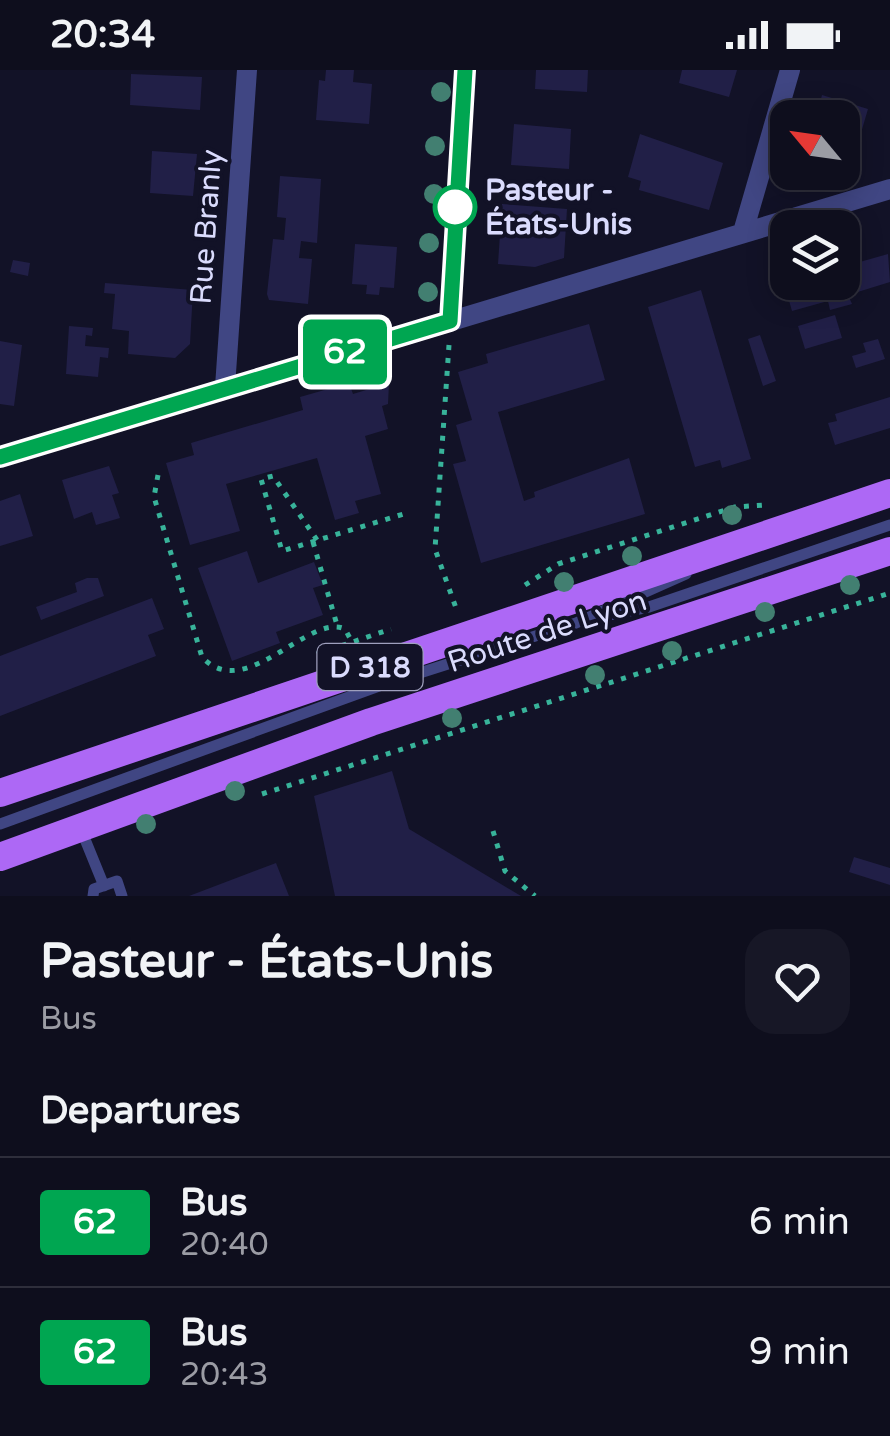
<!DOCTYPE html>
<html lang="en">
<head>
<meta charset="utf-8">
<style>
	:root { --surface:#0e0e1d; --page:#171726; --text:#f1f3f6; --muted:#9b9ca4; --line:#2e2e3b }
	body { margin:0; font-family:"Varela Round",sans-serif; background:var(--page); color:var(--text); height:100vh; display:flex; flex-direction:column; font-size:38px; white-space:nowrap }
	* { box-sizing:border-box; margin:0 }
	p { font-size:32px; color:var(--muted) }
	.icon { flex:none; width:55px; height:55px; fill:none; stroke:currentColor; stroke-width:2; stroke-linecap:round; stroke-linejoin:round }
	.map { position:relative; height:826px; overflow:hidden }
	.drawer { display:flex; flex-direction:column; background:var(--surface); flex:1 }
	.drawer>* { flex:none }
	.badge { padding:0 20px; border-radius:8px; font-size:35px; line-height:65px }
	.needle { width:65px; rotate:299deg }
	.tools { position:absolute; left:770px; top:30px; display:grid; gap:20px }
	.tools a { display:grid; place-items:center; width:90px; height:90px; border-radius:20px; background:var(--surface); box-shadow:0 5px 25px #0003,0 0 0 2px var(--line); font-size:50px }
	.map>.badge { position:absolute; translate:-50% -50%; box-shadow:0 0 0 5px #fff }
	h2 { padding:0 40px; font-size:38px; line-height:90px }
	.round { display:grid; place-items:center; flex:none; width:105px; height:105px; border-radius:30px; background:var(--page) }
	.overview { display:flex; align-items:center; justify-content:space-between; height:170px; padding:0 40px }
	h1 { font-size:48px; font-weight:700; line-height:75px }
	ul { padding:0; list-style:none }
	li { display:flex; align-items:center; gap:30px; height:130px; padding:0 40px; border-top:2px solid var(--line) }
	li div { flex:1 }
	li b { display:block; font-size:38px }
	li em { font-style:normal }
	li .badge { min-width:110px; font-weight:700; text-align:center }
	.status { display:flex; justify-content:space-between; align-items:center; height:70px; padding:0 50px; background:var(--surface); direction:ltr }
	.status svg { height:28px; fill:currentColor }
	.map>svg:first-child { display:block }
	.building { fill:#211f47 }
	.lines { fill:none; stroke-linecap:round; stroke-linejoin:round }
	.path { stroke:#38b39a; stroke-width:5; stroke-dasharray:5 8; stroke-linecap:butt }
	.service { stroke:#404683; stroke-width:11 }
	.minor { stroke:#404683; stroke-width:20 }
	.primary { stroke:#ad68f5; stroke-width:28 }
	.tree { fill:#427f71 }
	.line-casing { stroke:#fff; stroke-width:22 }
	.line { stroke:#00a651; stroke-width:15 }
	.stop-dot { fill:#fff; stroke:#00a651; stroke-width:5 }
	.labels { text-anchor:middle; stroke-width:8; stroke-linejoin:round; paint-order:stroke }
	.shield { fill:#121227; stroke:#9e9fbd; stroke-width:2.5 }
	.shield-label { font-size:28px; font-weight:bold; fill:#dadbfd }
	.stop-label { font-size:30px; font-weight:bold; fill:#dadbfd; stroke:#121227; text-anchor:start }
	.street-label { font-size:30px; fill:#dadbfd; stroke:#121227 }
</style>
</head>
<body>
<div class="status"><b>20:34</b><svg viewBox="0 0 49 12"><path d="M0 12V9h3v3zM5 12V6h3v6zM10 12V3h3v9zM15 12V0h3v12zM26 1h20v11H26zM47 4h2v5h-2z"/></svg></div>
<div class="map">
<svg width="890" height="826" viewBox="0 0 890 826">
	<rect width="100%" height="100%" fill="#121227"/>
	<path class="building" d="M326,0H354L353,12L372,14L369,54L316,50L319,10L325,11Z
		M536,0H588L587,22L535,19Z
		M682,0H737L729,27L679,13Z
		M131,4L202,7L200,40L130,35Z
		M822,25L868,39L853,90L842,87V48H816Z
		M514,54L571,59L569,99L511,95Z
		M640,64L723,93L709,140L639,120L641,111L628,107Z
		M152,81L197,84L193,126L150,123Z
		M280,106L321,109L317,173L301,171L299,188L312,189L308,234L269,230L267,224L273,169L284,170L286,148L277,147Z
		M502,134L567,139L564,188L535,197L498,194Z
		M355,174L397,177L394,218L380,217L379,225L366,224L367,215L352,214Z
		M888,184L890,212L848,225L852,234L830,240L828,231L792,241L784,213L842,212V197Z
		M13,190L30,193L28,206L10,202Z
		M105,213L193,220L190,274L175,288L128,284L129,261L112,259L115,224L104,223Z
		M701,220L751,389L722,398L720,390L695,397L648,237Z
		M835,245L842,268L805,279L798,256Z
		M589,254L605,310L498,342L524,431L535,427L534,422L629,388L645,444L481,493L453,394L466,391L456,355L472,350L458,302L488,293L486,284Z
		M69,256L93,258L92,266L86,265L85,276L109,278L108,288L100,287L98,307L66,304Z
		M760,265L776,311L763,316L748,269Z
		M878,269L885,289L856,298L852,286L866,282L863,273Z
		M0,271L22,275L14,336L0,334Z
		M349,313L353,324L389,313L388,334L382,336L388,359L365,366L381,424L355,431L359,443L335,450L317,388L226,414L240,461L190,475L166,393L194,385L191,373L303,340L300,327Z
		M890,327V358L835,375L828,353L837,351L835,344Z
		M109,396L119,423L112,425L120,448L96,455L92,442L74,449L62,410Z
		M20,424L33,466L0,476V431Z
		M247,481L258,513L314,492L323,515L313,518L323,545L276,562L280,573L232,591L198,498Z
		M87,508H98L104,526L41,550L36,537L77,522L75,513Z
		M152,528L164,559L148,565L156,586L0,646V586Z
		M392,701L409,759L521,826H335L314,726Z
		M854,787L890,798V815L849,802Z
		M276,793L289,826H189Z"/>
	<g class="lines">
		<path class="path" d="M449,275L435,479L456,538
			M158,405L154,427L202,587C245,634 309,542 345,559L352,572
			M317,470L273,406L261,409L282,481L410,442
			M313,472L337,555
			M525,515L558,494L735,437L764,435
			M317,584L391,559
			M262,724L890,523
			M493,761L505,801L535,826"/>
		<path class="service" d="M609,545L649,537L890,455
			M0,754L379,616L576,553L686,504
			M80,757L104,816
			M93,826L94,819L117,811L122,826"/>
		<path class="minor" d="M743,162L790,0
			M450,251L465,0
			M225,317L247,0
			M0,387L890,119"/>
		<path class="primary" d="M0,723L890,423
			M0,787L371,652L890,481"/>
	</g>
	<g class="tree">
		<circle cx="441" cy="22" r="10"/>
		<circle cx="435" cy="76" r="10"/>
		<circle cx="434" cy="124" r="10"/>
		<circle cx="429" cy="173" r="10"/>
		<circle cx="428" cy="222" r="10"/>
		<circle cx="732" cy="445" r="10"/>
		<circle cx="632" cy="486" r="10"/>
		<circle cx="564" cy="512" r="10"/>
		<circle cx="850" cy="515" r="10"/>
		<circle cx="765" cy="542" r="10"/>
		<circle cx="672" cy="581" r="10"/>
		<circle cx="595" cy="605" r="10"/>
		<circle cx="452" cy="648" r="10"/>
		<circle cx="235" cy="721" r="10"/>
		<circle cx="146" cy="754" r="10"/>
	</g>
	<g class="lines">
		<defs>
			<path id="line" d="M0,387L450,251L465,0"/>
		</defs>
		<use href="#line" class="line-casing"/>
		<use href="#line" class="line"/>
	</g>
	<circle class="stop-dot" cx="455" cy="137" r="20"/>
	<g class="labels">
		<rect class="shield" x="317.5" y="574" width="105" height="46" rx="8"/>
		<g class="shield-label">
			<text x="370" y="607">D 318</text>
		</g>
		<g class="stop-label">
			<text x="485" y="130">Pasteur -<tspan x="485" dy="34">États-Unis</tspan></text>
		</g>
		<g class="street-label">
			<text transform="translate(206 157) rotate(-86)" y="10">Rue Branly</text>
			<text transform="translate(547 561) rotate(-18)" y="10">Route de Lyon</text>
		</g>
	</g>
</svg>
<div class="tools">
<a><svg class="needle" viewBox="-14 -14 28 28"><path d="M0-13l5 13h-10z" fill="#e53935"/><path d="M0 13l5-13h-10z" fill="#9b9ca4"/></svg></a>
<a><svg class="icon" aria-label="layers" viewBox="0 0 24 24"><path d="M12 4l9 5-9 5-9-5zM3 14l9 5 9-5"/></svg></a>
</div>
<b class="badge" style="left:345px;top:282px;background:#00a651;color:#fff">62</b>
</div>
<section class="drawer">
<div class="overview"><div><h1>Pasteur - États-Unis</h1><p>Bus</p></div><a class="round"><svg class="icon" aria-label="heart" viewBox="0 0 24 24"><path d="M12 20l-8-8c-3-5 5-10 8-4 3-6 11-1 8 4z"/></svg></a></div>
<h2>Departures</h2>
<ul>
<li><span class="badge" style="background:#00a651;color:#fff">62</span><div><b>Bus</b><p>20:40</p></div><em>6 min</em></li>
<li><span class="badge" style="background:#00a651;color:#fff">62</span><div><b>Bus</b><p>20:43</p></div><em>9 min</em></li>
</ul>
</section>
</body>
</html>
